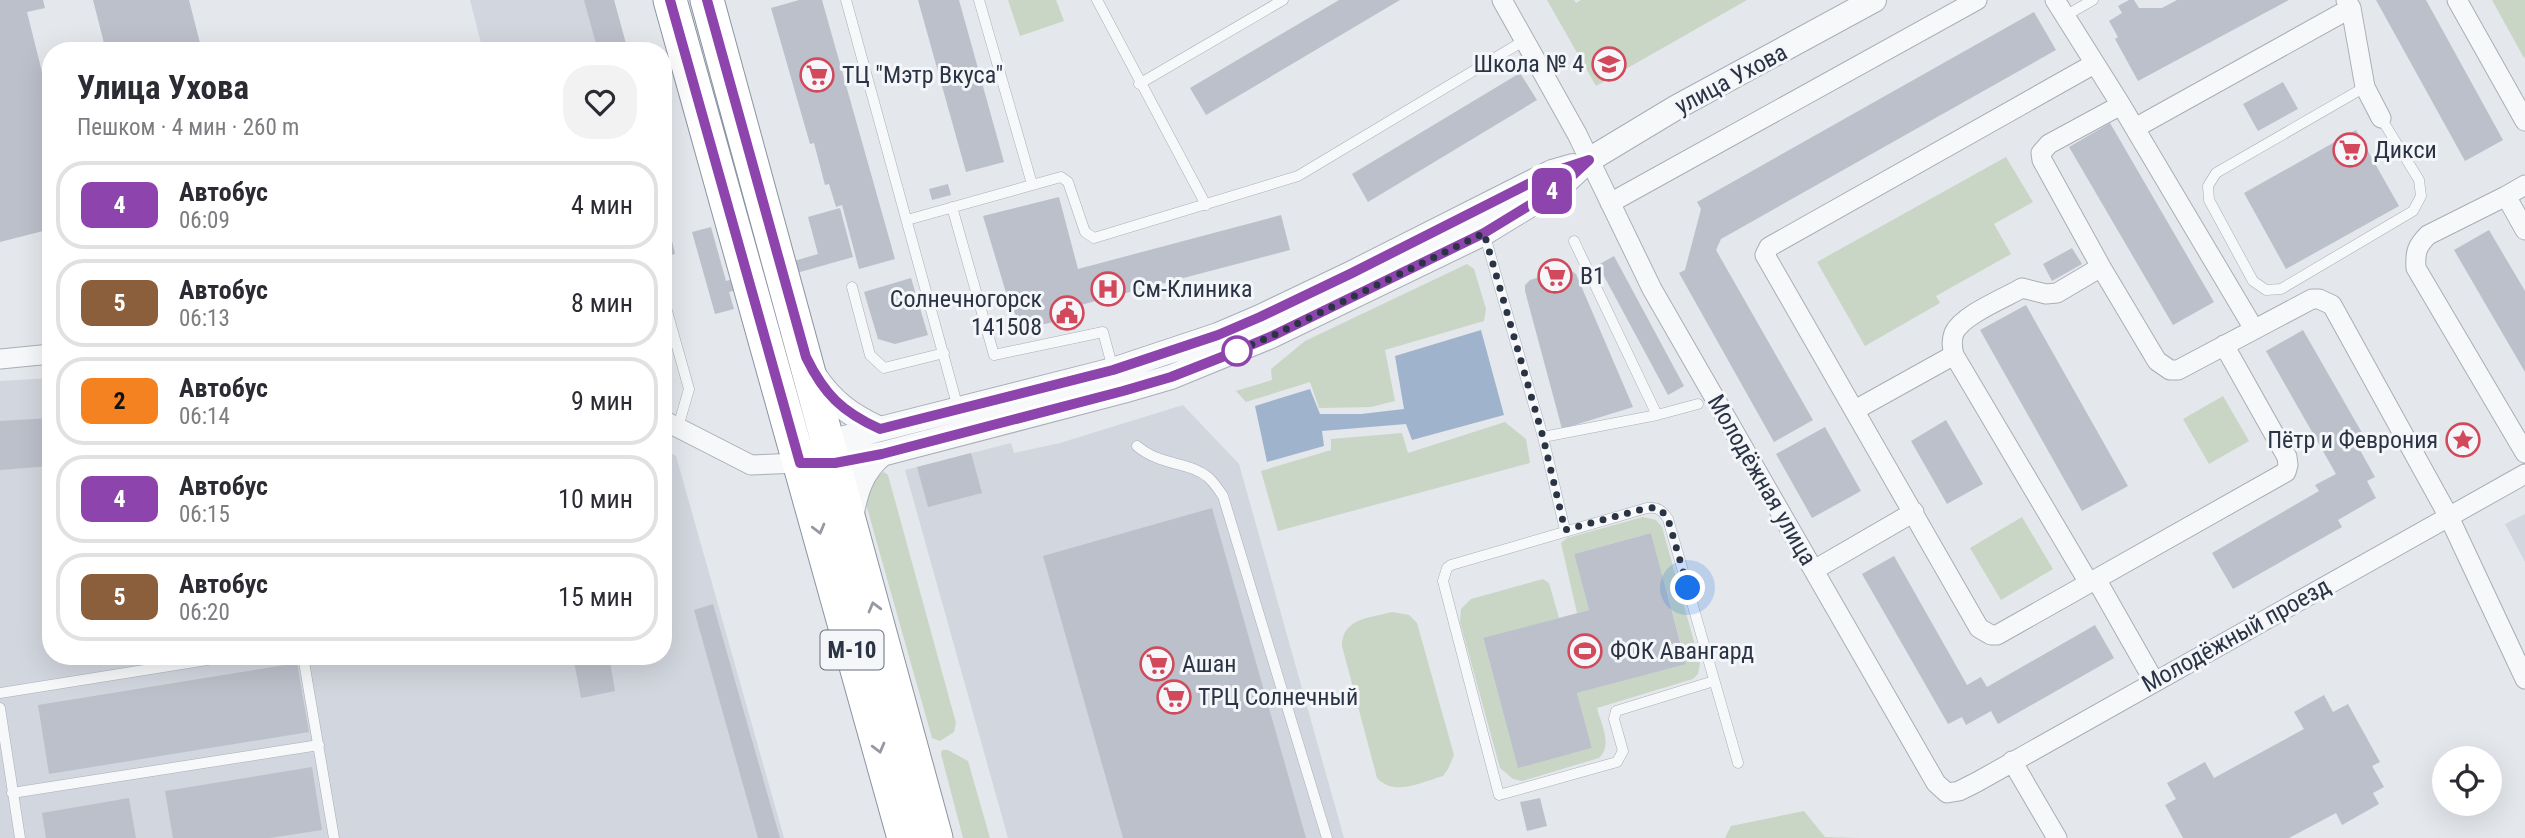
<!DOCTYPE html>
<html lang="ru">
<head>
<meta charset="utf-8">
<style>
	:root { --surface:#fff; --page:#f2f2f3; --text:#2b2b33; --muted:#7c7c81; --line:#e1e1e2 }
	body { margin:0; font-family:"Roboto Condensed",sans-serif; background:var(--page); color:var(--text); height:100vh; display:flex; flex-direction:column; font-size:26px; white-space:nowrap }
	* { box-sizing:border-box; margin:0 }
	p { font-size:23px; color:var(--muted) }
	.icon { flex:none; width:38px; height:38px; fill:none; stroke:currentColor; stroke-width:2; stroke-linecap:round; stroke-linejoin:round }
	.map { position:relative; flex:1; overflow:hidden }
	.drawer { position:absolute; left:42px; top:42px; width:630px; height:623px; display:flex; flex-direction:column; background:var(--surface); border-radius:28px; box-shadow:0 7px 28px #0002 }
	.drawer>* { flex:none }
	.badge { padding:0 14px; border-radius:10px; font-size:24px; line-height:46px }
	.fabs { position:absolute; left:2432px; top:746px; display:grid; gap:14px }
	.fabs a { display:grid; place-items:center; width:70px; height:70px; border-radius:50%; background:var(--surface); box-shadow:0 7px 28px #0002; font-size:35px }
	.you { position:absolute; width:35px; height:35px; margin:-18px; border:5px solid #fff; border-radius:50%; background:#1a73e8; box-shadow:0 0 0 10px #1a73e833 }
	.map>.badge { position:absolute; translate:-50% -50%; box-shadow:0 0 0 4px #fff }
	.round { display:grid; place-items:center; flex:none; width:74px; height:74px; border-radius:28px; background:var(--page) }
	.summary { display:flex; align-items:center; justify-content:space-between; height:119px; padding:0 35px }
	h1 { font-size:33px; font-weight:700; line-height:52px }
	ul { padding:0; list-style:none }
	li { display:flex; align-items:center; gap:21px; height:88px; margin:0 14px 10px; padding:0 21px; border:4px solid var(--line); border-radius:28px }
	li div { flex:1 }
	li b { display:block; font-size:26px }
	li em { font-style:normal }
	li .badge { min-width:77px; font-weight:700; text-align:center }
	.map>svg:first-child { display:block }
	.built { fill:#d2d6de }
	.green { fill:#c9d6c5 }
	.water { fill:#9fb4cc }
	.building { fill:#bbc0ca }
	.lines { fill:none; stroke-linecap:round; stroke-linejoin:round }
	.service-casing { stroke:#a9aeb7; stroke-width:11 }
	.minor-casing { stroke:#a9aeb7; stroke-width:21 }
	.tertiary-casing { stroke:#a9aeb7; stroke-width:26 }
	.trunk-casing { stroke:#8b94a3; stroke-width:35 }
	.service { stroke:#f7f8fa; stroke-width:10 }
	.minor { stroke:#f7f8fa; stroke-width:19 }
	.tertiary { stroke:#f7f8fa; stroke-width:24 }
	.trunk { stroke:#fff; stroke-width:33 }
	.oneway { stroke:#959aa2 }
	.line-casing { stroke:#fff; stroke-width:16 }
	.line { stroke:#8e44ad; stroke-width:10 }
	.walk { stroke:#2b3445; stroke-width:7; stroke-dasharray:0 12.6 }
	.stop-dot { fill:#fff; stroke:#8e44ad; stroke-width:3.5 }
	.labels { text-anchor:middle; stroke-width:6; stroke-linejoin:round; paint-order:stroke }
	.shield { fill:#f4f6f9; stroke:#676e7b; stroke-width:2 }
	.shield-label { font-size:23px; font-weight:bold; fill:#2b3445 }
	.poi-label { font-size:24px; fill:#2b3445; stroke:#f4f6f9; text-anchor:start }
	.street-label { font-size:24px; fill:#2b3445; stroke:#f4f6f9 }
</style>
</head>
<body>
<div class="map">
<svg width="2525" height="838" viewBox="0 0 2525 838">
	<rect width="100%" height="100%" fill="#e4e7ec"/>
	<path class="built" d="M470,0H614L628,51H483Z
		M51,378V656H663V449L676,456L784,838H0V381Z
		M1183,405L1239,464L1344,838H1008L905,470L1011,443L1014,453L1060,443Z
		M2525,514V562L2505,524Z"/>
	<path class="green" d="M1008,0H1056L1064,21L1020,36Z
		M1547,0H1574L1576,3L1581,0H1747L1596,86Z
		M2492,0H2525V57L2524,58Z
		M2006,157L2033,202L1994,224L2011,254L1936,296L1940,303L1865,346L1817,262Z
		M1467,264L1474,269L1486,309L1484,321L1385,350L1395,401L1371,407L1319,408L1310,382L1246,402L1236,391L1272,380L1271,369L1305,341Z
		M2223,396L2249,441L2209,464L2183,419Z
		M1505,422L1526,439L1530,463L1278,531L1261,471L1331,450V439L1402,433L1408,453Z
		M884,472L888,475L956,723L954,732L940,741L932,738L866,504C867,492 874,478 884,472Z
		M1643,517L1656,520L1662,527L1700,663L1698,674L1693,679L1597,708C1601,724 1613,745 1599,758L1522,781L1513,779L1500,768L1460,622L1461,609L1471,599L1543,579L1549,583L1559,618L1483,639L1518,767L1592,748L1577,693L1686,663L1651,533L1574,554L1589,610L1577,613L1561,543L1567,538Z
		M2022,517L2053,569L2001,600L1970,548Z
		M1392,612L1409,615L1417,623L1454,755L1448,769L1443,776C1421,782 1395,797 1377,778L1342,646C1342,618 1370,618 1392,612Z
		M942,750H948L968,761L990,838H963L941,754Z
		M1804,811L1825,837L1859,838H1725L1731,826Z"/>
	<path class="water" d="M1481,330L1504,415L1412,440L1406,424L1322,431L1324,446L1267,462L1255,406L1310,389L1320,414H1361L1404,409L1395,356Z"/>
	<path class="building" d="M0,0H43L45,8L27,12L51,108V229L0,242Z
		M93,0H189L202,51H106Z
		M584,0H614L628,51H598Z
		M799,0H822L895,259L859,269L842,205L836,207L829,184L825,185L814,143L810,144L771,8Z
		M918,0H959L1004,162L966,172Z
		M1339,0H1400L1206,115L1190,88Z
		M2129,0H2134L2139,8H2162L2177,0H2289L2138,81L2115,39L2118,37L2109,21L2122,13L2118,6Z
		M2376,0H2426L2503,140L2465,161Z
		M2034,12L2056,50L1721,239L1716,250L1813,420L1774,442L1679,273L1685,270L1701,209L1697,202Z
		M1520,73L1537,100L1368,202L1352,174Z
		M2283,82L2298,109L2258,131L2243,104Z
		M2110,123L2214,302L2173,325L2069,147Z
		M2356,130L2399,206L2286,269L2244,193Z
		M948,184L951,195L932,200L929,189Z
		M1059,197L1078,269L1281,215L1290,250L1073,307L1076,316L1045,324H1031L1018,318L1010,306L983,216Z
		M840,208L853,257L729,292L734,309L715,314L692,232L711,227L726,281L818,254L808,217Z
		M2489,230L2525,291V372L2454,250Z
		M671,236L675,254L663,257V238Z
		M2072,248L2082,264L2052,281L2043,264Z
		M1614,256L1684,386L1668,395L1598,265Z
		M1564,269L1570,270L1576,274L1633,407L1562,429L1525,291V285L1530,280Z
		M911,278L928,335L895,344L878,339L864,292Z
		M2026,305L2128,486L2082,511L1980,330Z
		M2303,330L2365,438L2356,443L2375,477L2367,481L2376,498L2338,520L2342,527L2233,589L2212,553L2319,491L2315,485L2336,474L2266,351Z
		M51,418V466L0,470V421Z
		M1946,420L1983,484L1947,504L1911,441Z
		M1825,427L1861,491L1812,518L1776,454Z
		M971,453L982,493L928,507L917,467Z
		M1212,508L1306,838H1123L1043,556Z
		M1651,533L1686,664L1577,693L1592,748L1518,768L1483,638L1589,610L1574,554Z
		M1894,556L1967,685L1981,677L1987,687L2095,625L2114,658L1998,724L1991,711L1966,725L1962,717L1948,724L1862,574Z
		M713,604L780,838H758L694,610Z
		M573,656H609L615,691L581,698Z
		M297,663L309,732L49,774L38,705Z
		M2324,695L2333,712L2348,704L2380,762L2372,766L2384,787L2373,793L2379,804L2342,825L2336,813L2289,838H2183L2165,805L2176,799L2167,783L2205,762L2214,778L2304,729L2294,712Z
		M312,767L322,830L270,838H173L165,791Z
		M129,798L136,838H46L42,813Z
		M1540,798L1547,826L1527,831L1520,802Z"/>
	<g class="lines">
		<defs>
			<path id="service" d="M846,0L958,408
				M979,0L1032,184
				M1097,0L1206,205
				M2065,16L2093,0
				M1139,84L1283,0
				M2365,87L2216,173L2208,186L2209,200L2253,281L2266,290L2281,289L2413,211L2421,196L2419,180L2381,118
				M952,207L994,355L1103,332L1113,369
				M907,220L1061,177L1068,182L1085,232L1094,238L1298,176L1525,40
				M1484,233L1543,437L1565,530
				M1574,241L1657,415
				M852,287L870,355L884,368L944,353
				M663,297L689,389L678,427
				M1543,437L1657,415L1698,404
				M1137,446C1160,466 1189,461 1209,478C1214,483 1219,490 1223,496L1327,838
				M303,656L334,838
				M1714,681L1616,711L1614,719L1623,751L1617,762L1499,795L1443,581L1447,568L1451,565L1647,508C1658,507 1662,510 1668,519L1738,763
				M0,693L232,656
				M0,708L20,838
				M12,793L319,745"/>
			<path id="minor" d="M1502,0L1577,134L1652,289L1936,783L1947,793L1959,791L1977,782L2525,474
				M2055,0L2121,105L2254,329
				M2457,0L2525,121
				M2351,8L2365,87L2381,118
				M2094,64L1769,247L1765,255L1979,628L1991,635H1997L2286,472L2288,465L2287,457L2224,345
				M2121,105L2049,144L2041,153L2042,160L2101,267L2157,361L2170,370H2178L2312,299H2319L2332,305L2449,517L2525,679
				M2135,128L2351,8L2346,0
				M2506,196L2525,185
				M1610,203L1977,0
				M2525,230L2506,196L2428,235C2417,246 2415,252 2416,268L2525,453
				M1954,355L2089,583
				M0,359L51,354
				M1855,410L1954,355C1952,347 1951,341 1954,333C1962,315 2005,298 2022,288L2046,294L2057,293L2101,267
				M663,420L751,465L800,463
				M1814,570L1914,512
				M2096,579L2154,681
				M2012,761L2057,838"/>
			<path id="tertiary" d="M814,375C832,402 850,415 880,429
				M815,452L829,442L1113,370L1218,335L1260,317L1352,273L1552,172L1573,166
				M819,463H835L882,454L1123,391L1171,377L1271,336L1484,233L1561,186L1589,160L1677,107L1874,0
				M851,517C856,491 861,472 882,454"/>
			<path id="trunk" d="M670,0L904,838
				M707,0L936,838"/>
		</defs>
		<use href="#service" class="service-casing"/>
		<use href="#minor" class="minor-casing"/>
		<use href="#tertiary" class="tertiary-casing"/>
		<use href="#trunk" class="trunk-casing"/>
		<use href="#service" class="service"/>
		<use href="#minor" class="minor"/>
		<use href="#tertiary" class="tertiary"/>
		<use href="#trunk" class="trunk"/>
	</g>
	<defs><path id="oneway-chevron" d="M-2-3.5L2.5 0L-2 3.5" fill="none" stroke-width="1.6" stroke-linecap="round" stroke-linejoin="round" transform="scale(1.75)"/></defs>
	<g class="oneway">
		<use href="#oneway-chevron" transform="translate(819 529) rotate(75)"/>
		<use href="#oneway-chevron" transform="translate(874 607) rotate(-105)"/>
		<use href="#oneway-chevron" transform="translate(879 748) rotate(75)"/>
	</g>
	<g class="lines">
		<defs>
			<path id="line" d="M670,0L800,463H835L882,454L1123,391L1171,377L1227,355L1272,336L1484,233L1561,186L1589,160L1552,172L1352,273L1260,317L1218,335L1113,370L880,429C842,412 824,394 806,357L707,0"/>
		</defs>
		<use href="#line" class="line-casing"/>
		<use href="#line" class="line"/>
		<path class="walk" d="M1237,351L1227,355L1272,336L1484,233L1543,437L1565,530L1647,508C1658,507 1662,510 1668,519L1688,588"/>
	</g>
	<defs>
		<symbol id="school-ring" viewBox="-11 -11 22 22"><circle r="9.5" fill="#f4f6f9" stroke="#d1495b" stroke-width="1.5"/><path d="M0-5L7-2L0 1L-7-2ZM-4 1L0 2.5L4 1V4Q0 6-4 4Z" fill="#d1495b"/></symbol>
		<symbol id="supermarket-ring" viewBox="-11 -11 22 22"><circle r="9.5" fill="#f4f6f9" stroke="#d1495b" stroke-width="1.5"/><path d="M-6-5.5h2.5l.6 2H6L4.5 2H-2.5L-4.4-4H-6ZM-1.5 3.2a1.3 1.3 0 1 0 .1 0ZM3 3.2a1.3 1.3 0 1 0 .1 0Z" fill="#d1495b"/></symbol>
		<symbol id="hospital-ring" viewBox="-11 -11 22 22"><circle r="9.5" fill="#f4f6f9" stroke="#d1495b" stroke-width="1.5"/><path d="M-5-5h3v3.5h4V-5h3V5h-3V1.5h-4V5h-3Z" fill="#d1495b"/></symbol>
		<symbol id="civic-ring" viewBox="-11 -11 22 22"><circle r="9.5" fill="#f4f6f9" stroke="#d1495b" stroke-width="1.5"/><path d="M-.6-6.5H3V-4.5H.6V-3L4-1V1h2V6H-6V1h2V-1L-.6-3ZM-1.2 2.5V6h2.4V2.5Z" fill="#d1495b"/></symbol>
		<symbol id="sight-ring" viewBox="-11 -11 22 22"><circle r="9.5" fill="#f4f6f9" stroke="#d1495b" stroke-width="1.5"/><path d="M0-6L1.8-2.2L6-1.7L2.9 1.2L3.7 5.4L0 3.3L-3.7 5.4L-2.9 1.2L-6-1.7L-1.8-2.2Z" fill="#d1495b"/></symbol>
		<symbol id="stadium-ring" viewBox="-11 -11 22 22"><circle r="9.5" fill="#f4f6f9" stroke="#d1495b" stroke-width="1.5"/><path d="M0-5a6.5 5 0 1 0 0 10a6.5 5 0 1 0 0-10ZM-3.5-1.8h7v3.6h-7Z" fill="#d1495b"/></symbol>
	</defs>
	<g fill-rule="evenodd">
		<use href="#school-ring" x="1590" y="45" width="38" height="38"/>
		<use href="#supermarket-ring" x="798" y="56" width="38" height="38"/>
		<use href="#supermarket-ring" x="2331" y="131" width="38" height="38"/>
		<use href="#supermarket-ring" x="1536" y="257" width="38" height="38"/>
		<use href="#hospital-ring" x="1089" y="270" width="38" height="38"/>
		<use href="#civic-ring" x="1048" y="294" width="38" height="38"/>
		<use href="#sight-ring" x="2444" y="421" width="38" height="38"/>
		<use href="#stadium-ring" x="1566" y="632" width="38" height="38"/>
		<use href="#supermarket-ring" x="1138" y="645" width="38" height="38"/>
		<use href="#supermarket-ring" x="1155" y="678" width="38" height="38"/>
	</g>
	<circle class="stop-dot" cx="1237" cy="351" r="14"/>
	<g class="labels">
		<rect class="shield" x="820.5" y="630.5" width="63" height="39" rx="5"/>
		<g class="shield-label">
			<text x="852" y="658">М-10</text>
		</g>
		<g class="poi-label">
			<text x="1584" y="72" text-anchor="end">Школа № 4</text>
			<text x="842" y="83">ТЦ "Мэтр Вкуса"</text>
			<text x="2374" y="158">Дикси</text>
			<text x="1580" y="284">В1</text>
			<text x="1132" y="297">См-Клиника</text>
			<text x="1042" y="307" text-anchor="end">Солнечногорск<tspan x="1042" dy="28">141508</tspan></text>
			<text x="2438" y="448" text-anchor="end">Пётр и Феврония</text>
			<text x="1610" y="659">ФОК Авангард</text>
			<text x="1182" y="672">Ашан</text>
			<text x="1198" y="705">ТРЦ Солнечный</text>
		</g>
		<g class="street-label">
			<text transform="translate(1731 79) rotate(-28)" y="8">улица Ухова</text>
			<text transform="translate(1762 480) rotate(60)" y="8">Молодёжная улица</text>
			<text transform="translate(2236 635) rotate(-29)" y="8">Молодёжный проезд</text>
		</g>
	</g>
</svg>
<div class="fabs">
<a><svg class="icon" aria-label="locate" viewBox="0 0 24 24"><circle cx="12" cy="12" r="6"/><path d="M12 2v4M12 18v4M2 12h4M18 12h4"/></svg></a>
</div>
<div class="you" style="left:1688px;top:588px"></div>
<b class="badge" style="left:1552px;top:191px;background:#8e44ad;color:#fff">4</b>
<section class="drawer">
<div class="summary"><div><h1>Улица Ухова</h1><p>Пешком · 4 мин · 260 m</p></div><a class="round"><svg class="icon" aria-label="heart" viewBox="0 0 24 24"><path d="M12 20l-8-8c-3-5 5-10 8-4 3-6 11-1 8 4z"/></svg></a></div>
<ul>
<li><span class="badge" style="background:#8e44ad;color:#fff">4</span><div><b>Автобус</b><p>06:09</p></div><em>4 мин</em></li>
<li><span class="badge" style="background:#8b5e3c;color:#fff">5</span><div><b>Автобус</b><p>06:13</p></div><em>8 мин</em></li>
<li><span class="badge" style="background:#f58220;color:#111">2</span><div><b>Автобус</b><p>06:14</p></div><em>9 мин</em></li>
<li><span class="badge" style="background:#8e44ad;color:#fff">4</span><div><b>Автобус</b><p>06:15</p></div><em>10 мин</em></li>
<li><span class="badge" style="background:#8b5e3c;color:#fff">5</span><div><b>Автобус</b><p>06:20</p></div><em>15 мин</em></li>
</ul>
</section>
</div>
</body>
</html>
